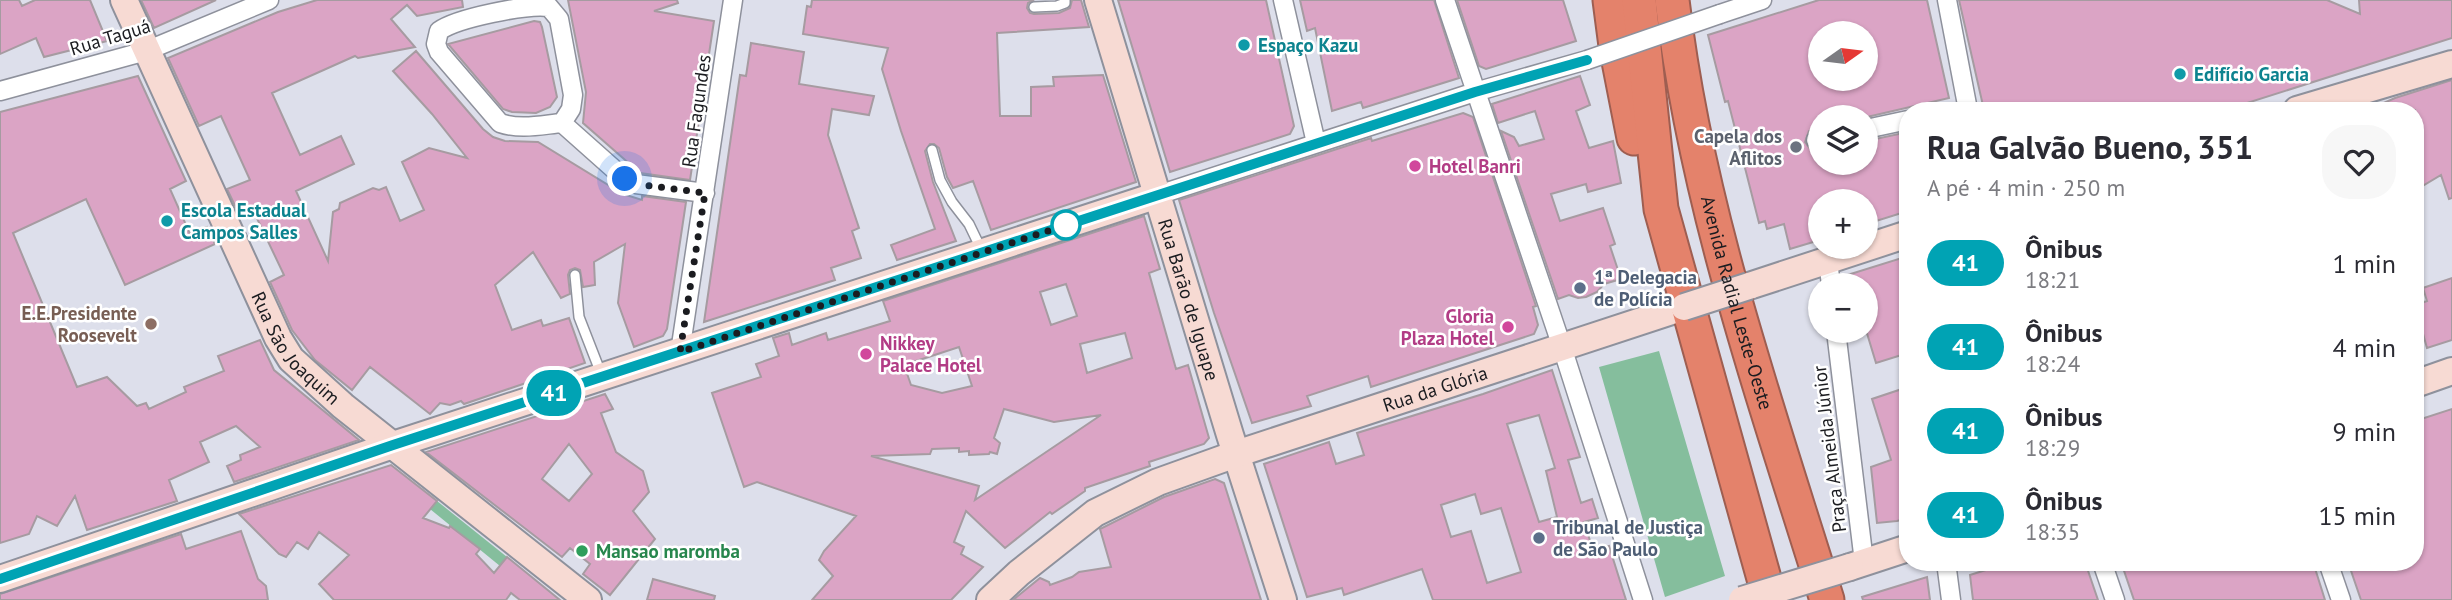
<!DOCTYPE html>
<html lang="pt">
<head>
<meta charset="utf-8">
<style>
	:root { --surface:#fff; --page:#f7f7f7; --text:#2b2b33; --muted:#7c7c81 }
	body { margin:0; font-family:"PT Sans",sans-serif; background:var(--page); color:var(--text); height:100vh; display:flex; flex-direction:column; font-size:26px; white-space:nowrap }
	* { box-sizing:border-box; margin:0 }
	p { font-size:23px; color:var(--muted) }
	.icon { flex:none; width:38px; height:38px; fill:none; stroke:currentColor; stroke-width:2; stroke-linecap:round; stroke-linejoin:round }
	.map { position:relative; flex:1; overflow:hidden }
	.panel { position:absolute; left:1899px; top:102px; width:525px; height:469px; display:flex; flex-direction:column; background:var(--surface); border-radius:28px; box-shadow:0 2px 5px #0004 }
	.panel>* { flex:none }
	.badge { padding:0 14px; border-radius:23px; font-size:24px; line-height:46px }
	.needle { width:46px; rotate:76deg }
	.buttons { position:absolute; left:1808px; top:21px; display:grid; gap:14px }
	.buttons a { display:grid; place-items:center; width:70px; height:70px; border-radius:50%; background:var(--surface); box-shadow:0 2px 5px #0004; font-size:35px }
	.you { position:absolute; width:35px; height:35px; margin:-18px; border:5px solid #fff; border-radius:50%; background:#1a73e8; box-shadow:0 0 0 10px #1a73e833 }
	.map>.badge { position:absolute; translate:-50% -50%; box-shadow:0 0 0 4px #fff }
	.round { display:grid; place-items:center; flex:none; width:74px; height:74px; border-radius:28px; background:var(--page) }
	.head { display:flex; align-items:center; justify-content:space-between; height:119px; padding:0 28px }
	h1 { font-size:33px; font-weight:700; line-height:52px }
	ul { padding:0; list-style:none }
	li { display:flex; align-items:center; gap:21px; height:84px; padding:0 28px }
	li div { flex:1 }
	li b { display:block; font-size:26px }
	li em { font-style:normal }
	li .badge { min-width:77px; font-weight:700; text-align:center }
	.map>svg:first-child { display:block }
	.green { fill:#85be9d }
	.building { fill:#dba4c5; stroke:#a69ba1; stroke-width:2; fill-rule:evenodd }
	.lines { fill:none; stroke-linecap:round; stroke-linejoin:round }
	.lane-casing { stroke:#8e919c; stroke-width:12 }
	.street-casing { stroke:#8e919c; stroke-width:21 }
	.secondary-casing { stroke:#8e919c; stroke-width:30 }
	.highway-casing { stroke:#9e5e51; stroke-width:37 }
	.lane { stroke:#fff; stroke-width:9 }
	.street { stroke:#fff; stroke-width:18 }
	.secondary { stroke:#f7dad3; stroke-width:26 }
	.highway { stroke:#e4826b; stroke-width:33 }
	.street-bridge-casing { stroke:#8e919c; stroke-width:21; stroke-linecap:butt }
	.secondary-bridge-casing { stroke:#8e919c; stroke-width:30; stroke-linecap:butt }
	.street-bridge { stroke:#fff; stroke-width:18 }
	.secondary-bridge { stroke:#f7dad3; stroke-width:26 }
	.line-casing { stroke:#fff; stroke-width:16 }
	.line { stroke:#00a3b4; stroke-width:10 }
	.walk { stroke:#1b1c20; stroke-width:7; stroke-dasharray:0 12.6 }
	.culture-dot { fill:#0f9aa8; stroke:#fff; stroke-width:2.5 }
	.worship-dot { fill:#6b7280; stroke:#fff; stroke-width:2.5 }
	.hotel-dot { fill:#d1479c; stroke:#fff; stroke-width:2.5 }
	.stop-dot { fill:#fff; stroke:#00a3b4; stroke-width:3.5 }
	.service-dot { fill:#5c6f8a; stroke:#fff; stroke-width:2.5 }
	.education-dot { fill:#8d6e63; stroke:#fff; stroke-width:2.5 }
	.leisure-dot { fill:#2e9e5b; stroke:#fff; stroke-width:2.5 }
	.labels { text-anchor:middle; stroke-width:5; stroke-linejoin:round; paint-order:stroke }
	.street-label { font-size:19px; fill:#1b1c20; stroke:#fff }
	.culture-label { font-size:19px; font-weight:bold; fill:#0d838f; stroke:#fff; text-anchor:start }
	.worship-label { font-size:19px; font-weight:bold; fill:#5b616d; stroke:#fff; text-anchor:end }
	.hotel-label { font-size:19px; font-weight:bold; fill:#b23c85; stroke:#fff; text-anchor:start }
	.service-label { font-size:19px; font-weight:bold; fill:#4e5e75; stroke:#fff; text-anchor:start }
	.education-label { font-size:19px; font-weight:bold; fill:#785e54; stroke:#fff; text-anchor:end }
	.leisure-label { font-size:19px; font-weight:bold; fill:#27864d; stroke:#fff; text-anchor:start }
</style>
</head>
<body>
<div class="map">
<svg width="2452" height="600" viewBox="0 0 2452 600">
	<rect width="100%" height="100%" fill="#dddfeb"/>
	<path class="green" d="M1659,351L1725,576L1665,597L1599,367Z
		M437,501L507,557L500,566L430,509Z"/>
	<path class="building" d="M0,0H19L22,6L35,0H90L107,41L44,57L36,38L0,54Z
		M141,0H216L154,28Z
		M317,0H462L463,7L417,16L407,5L391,19L415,47L358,58L355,56L272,93L300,155L341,136L354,164L296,191L328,261L333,212L339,209L340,203L373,188L379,190L386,187L400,221L424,210L402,162L429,148L467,158L432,114L393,71L416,51L483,129L493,137L505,141L538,142L623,194L642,200V196L686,202L667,329L663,336L634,347L618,303L625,244L594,262L595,285L583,287L580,270L575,268L570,270L568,275L570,294L561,298L533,252L495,285L512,330L541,320L543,326L569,318L585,363L464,404L461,401L450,405L440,403L430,414L370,367L352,390L315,360L292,330L270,282L284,275L253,210L240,216L227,189L250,180L221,116L199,126L168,58L278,12Z
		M568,0H677L678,3L654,11L714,21L690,180L640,173L583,123L586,92Z
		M812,0H1034L1028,3L1027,8L1030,13L1034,14L1059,13L1070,8L1072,0H1081L1089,27L997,33L1000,116H1031V87L1054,86L1053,77L1103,75L1136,182L991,230L973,181L953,188L947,177L939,148L934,144H930L925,151L933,182L956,241L897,260L891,245L935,229L901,131L882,69L888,48L803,34L807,6L811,7Z
		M1118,0H1266L1294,126L1290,134L1170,172Z
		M1300,0H1434L1459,78L1363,108L1361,102L1332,111L1315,28L1307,31Z
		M1457,0H1563L1576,41L1486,69L1479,66Z
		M1819,0H1927L1949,98L1867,117H1820V128L1809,131L1805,142L1812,151H1820V163H1866V141L1908,132V211L1873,222L1872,216L1866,218V201H1820V240L1790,249L1784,224L1767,229L1765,221L1759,223L1728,101L1725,102L1708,35ZM1820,33H1866V79H1820Z
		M1959,0H2327L2360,14L2359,0H2452V38L2225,110H1984Z
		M534,21L540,22L542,27L557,97L550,107L536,113L512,112L503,109L448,44Z
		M751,43L804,52L799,84L874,96L869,115L832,109L828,135L859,228L852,231L861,258L831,268L835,280L704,322L740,75L746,76Z
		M138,76L186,181L170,189L190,234L207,227L215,244L125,285L86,199L13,233L77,387L107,377L137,406L146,403L149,409L186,392L184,387L224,371L218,356L260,340L274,370L359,440L234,482L227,466L241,460L240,455L260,447L236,426L200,442L209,462L169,480L177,501L87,530L75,496L57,526L37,516L29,534L0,543V112Z
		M1580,76L1590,105L1576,111L1589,148L1613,141L1621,183L1588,192L1586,184L1551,194L1560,221L1603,208L1615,244L1610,246L1621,279L1604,284L1597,292L1586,297L1578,298L1569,295L1558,299L1501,131L1514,137L1519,146L1544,139L1535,111L1498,123L1492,104Z
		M2452,80V198L2449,199L2441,175L2419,188L2415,181V110H2368L2395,98Z
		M1463,113L1473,117L1536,306L1533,307L1538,325L1534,334L1371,387L1368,376L1307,396L1311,406L1252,423L1214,313L1179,200L1371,138L1372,141Z
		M1144,216L1160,269L1149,273L1176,369L1188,365L1209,438L1204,444L1149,462L1150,466L1085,488V491L1052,514L1050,512L1005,548L966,511L954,542L964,547L961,554L983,567L951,600H812L833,576L819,560L824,551L856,516L757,482L744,487L712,393L761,377L756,364L779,356L773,338L789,333L792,345L826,333L828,340L890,321L883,301ZM1066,284L1077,316L1051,325L1040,292ZM1125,333L1132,358L1087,373L1080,344ZM959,347L972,386L942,393L911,385L904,365ZM1004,409L1054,422L1101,415L975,500L979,486L871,456L930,454L932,449L959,448V452L969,451V455L989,454L990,452L997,454L1000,443L994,438Z
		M1908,256V353L1876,363L1866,330V285H1842L1841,277Z
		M2452,278V340L2427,348L2415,305L2427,301L2423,288Z
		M1552,370L1580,457L1568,460L1581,503L1592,499L1598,518L1584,522L1593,550L1609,546L1626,600H1433L1422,569L1344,595L1342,588L1307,597L1264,464L1329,442L1336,464L1364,455L1357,433L1483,394ZM1539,415L1555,468L1546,471L1557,517L1539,522L1507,424ZM1475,494L1481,514L1501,508L1521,572L1487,583L1471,531L1451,537L1441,505Z
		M1908,387V518L1897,521L1877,523L1871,467L1891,460L1872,399Z
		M605,394L613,409L601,413L616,452L643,471L649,492L633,511L655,539L610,595L583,574L590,564L570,548L562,557L426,452ZM569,444L592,474L569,501L542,479Z
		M2452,409V600H2361L2348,562H2415V421Z
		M391,465L437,501L423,518L449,528L450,526L480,549L476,554L494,573L507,557L560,600H520L511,593L506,600H334L319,584L349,555L319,532L308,549L297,542L286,557L279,554L239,514Z
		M1215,479L1224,483L1261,600H1013L1040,578L1049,582L1050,585L1072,577L1079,572L1111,567L1100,529L1164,497Z
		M241,531L258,579L266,586L268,600H0V594L181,534L186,549Z
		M2011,562H2085L2098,600H1973L1970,575Z
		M2121,562H2313L2325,600H2134Z
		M1927,577L1930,600H1863L1862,597Z
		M653,579L715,596L714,600H647Z"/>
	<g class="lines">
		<defs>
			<path id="lane" d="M1034,7L1057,6L1065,3V0
				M932,150L940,180L952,202L969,224L982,251
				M575,275L579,317L602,376"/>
			<path id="street" d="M1283,0L1316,143
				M1445,0L1562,347L1643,600
				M1947,0L1968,110
				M1720,14L1762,0
				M0,91L146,51L269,0
				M562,123L571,109L573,95L559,19L549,7C527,4 457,18 439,31L436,44L439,52L500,123C520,130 541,125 562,123L625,179L636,184L705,193
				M1866,129L1908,120
				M1816,140L1820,139
				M1158,195L1475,92L1587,60
				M1828,261L1831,285
				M1836,331L1864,562
				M680,352L733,0
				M1946,562L1951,600
				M2102,562L2115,600
				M2328,562L2341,600"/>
			<g id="secondary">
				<path id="s1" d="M124,0L278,338L291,359L343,406L588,600"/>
				<path id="s2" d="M1098,0L1230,435L1283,600"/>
				<path d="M2297,110L2452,64"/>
				<path d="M1749,286L1908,234"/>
				<path d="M2415,384L2452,371"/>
				<path d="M1850,567L1908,548"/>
				<path d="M0,579L393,445L1158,195"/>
				<path id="s3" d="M990,600L1019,573L1095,513L1158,482L1236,454L1684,307"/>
			</g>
			<g id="highway">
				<path d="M1610,0L1616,46L1634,138"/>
				<path d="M1639,0L1661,209L1770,600"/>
				<path id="s4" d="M1672,0C1696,206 1766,403 1827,600"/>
			</g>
		</defs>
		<use href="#lane" class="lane-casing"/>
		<use href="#street" class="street-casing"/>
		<use href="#secondary" class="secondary-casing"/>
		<use href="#highway" class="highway-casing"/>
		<use href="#lane" class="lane"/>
		<use href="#street" class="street"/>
		<use href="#secondary" class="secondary"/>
		<use href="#highway" class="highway"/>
		<defs>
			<path id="street-bridge" d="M1587,60L1720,14"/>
			<path id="secondary-bridge" d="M1684,307L1749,286
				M1742,600L1850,567"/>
		</defs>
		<use href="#street-bridge" class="street-bridge-casing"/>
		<use href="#secondary-bridge" class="secondary-bridge-casing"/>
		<use href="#street-bridge" class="street-bridge"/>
		<use href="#secondary-bridge" class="secondary-bridge"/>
	</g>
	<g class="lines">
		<defs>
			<path id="line" d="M0,579L393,445L1143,200L1475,92L1587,60"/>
		</defs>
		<use href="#line" class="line-casing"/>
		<use href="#line" class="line"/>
		<path class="walk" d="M625,179L636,184L705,193L680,352L1066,225"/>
	</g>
	<g class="culture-dot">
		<circle cx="1244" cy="45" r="7"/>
		<circle cx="2180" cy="74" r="7"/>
		<circle cx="167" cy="221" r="7"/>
	</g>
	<circle class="worship-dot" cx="1796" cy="147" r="7"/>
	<g class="hotel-dot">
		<circle cx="1415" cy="166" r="7"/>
		<circle cx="1508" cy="327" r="7"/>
		<circle cx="866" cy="354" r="7"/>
	</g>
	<circle class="stop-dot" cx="1066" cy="225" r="14"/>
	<g class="service-dot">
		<circle cx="1580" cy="288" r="7"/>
		<circle cx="1539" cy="538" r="7"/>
	</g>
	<circle class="education-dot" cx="151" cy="324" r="7"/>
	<circle class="leisure-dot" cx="582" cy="551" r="7"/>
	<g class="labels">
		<g class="street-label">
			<text transform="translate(110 37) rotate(-17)" y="7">Rua Taguá</text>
			<text transform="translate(696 111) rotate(-82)" y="7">Rua Fagundes</text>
			<text dy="7" stroke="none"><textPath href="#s2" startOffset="313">Rua Barão de Iguape</textPath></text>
			<text dy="7" stroke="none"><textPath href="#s4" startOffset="310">Avenida Radial Leste-Oeste</textPath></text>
			<text dy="7" stroke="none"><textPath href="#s1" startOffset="390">Rua São Joaquim</textPath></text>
			<text dy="7" stroke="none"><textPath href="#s3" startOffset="499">Rua da Glória</textPath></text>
			<text transform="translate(1829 449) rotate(-97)" y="7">Praça Almeida Júnior</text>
		</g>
		<g class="culture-label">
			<text x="1258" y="52">Espaço Kazu</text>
			<text x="2194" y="81">Edifício Garcia</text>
			<text x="181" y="217">Escola Estadual<tspan x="181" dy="22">Campos Salles</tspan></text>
		</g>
		<g class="worship-label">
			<text x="1782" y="143">Capela dos<tspan x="1782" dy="22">Aflitos</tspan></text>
		</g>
		<g class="hotel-label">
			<text x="1429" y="173">Hotel Banri</text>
			<text x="1494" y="323" text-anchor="end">Gloria<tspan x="1494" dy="22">Plaza Hotel</tspan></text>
			<text x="880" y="350">Nikkey<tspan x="880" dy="22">Palace Hotel</tspan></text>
		</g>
		<g class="service-label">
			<text x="1594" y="284">1ª Delegacia<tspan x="1594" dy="22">de Polícia</tspan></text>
			<text x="1553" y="534">Tribunal de Justiça<tspan x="1553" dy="22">de São Paulo</tspan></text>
		</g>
		<g class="education-label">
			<text x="137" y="320">E.E.Presidente<tspan x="137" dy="22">Roosevelt</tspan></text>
		</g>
		<g class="leisure-label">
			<text x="596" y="558">Mansao maromba</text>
		</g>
	</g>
</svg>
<div class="buttons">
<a><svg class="needle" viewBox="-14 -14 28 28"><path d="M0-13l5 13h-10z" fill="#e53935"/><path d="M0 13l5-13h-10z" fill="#7c7c81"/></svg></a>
<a><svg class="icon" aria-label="layers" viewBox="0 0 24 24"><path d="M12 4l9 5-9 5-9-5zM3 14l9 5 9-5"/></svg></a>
<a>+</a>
<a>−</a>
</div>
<div class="you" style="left:625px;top:179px"></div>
<b class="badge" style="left:554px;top:393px;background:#00a3b4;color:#fff">41</b>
<section class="panel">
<div class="head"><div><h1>Rua Galvão Bueno, 351</h1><p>A pé · 4 min · 250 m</p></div><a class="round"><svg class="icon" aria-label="heart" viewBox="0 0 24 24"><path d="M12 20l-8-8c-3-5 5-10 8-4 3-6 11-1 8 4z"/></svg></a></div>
<ul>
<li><span class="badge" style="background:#00a3b4;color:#fff">41</span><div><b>Ônibus</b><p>18:21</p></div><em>1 min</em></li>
<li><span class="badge" style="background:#00a3b4;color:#fff">41</span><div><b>Ônibus</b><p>18:24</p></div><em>4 min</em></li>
<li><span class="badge" style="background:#00a3b4;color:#fff">41</span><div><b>Ônibus</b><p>18:29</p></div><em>9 min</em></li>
<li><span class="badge" style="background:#00a3b4;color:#fff">41</span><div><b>Ônibus</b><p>18:35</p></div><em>15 min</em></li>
</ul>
</section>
</div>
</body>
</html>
